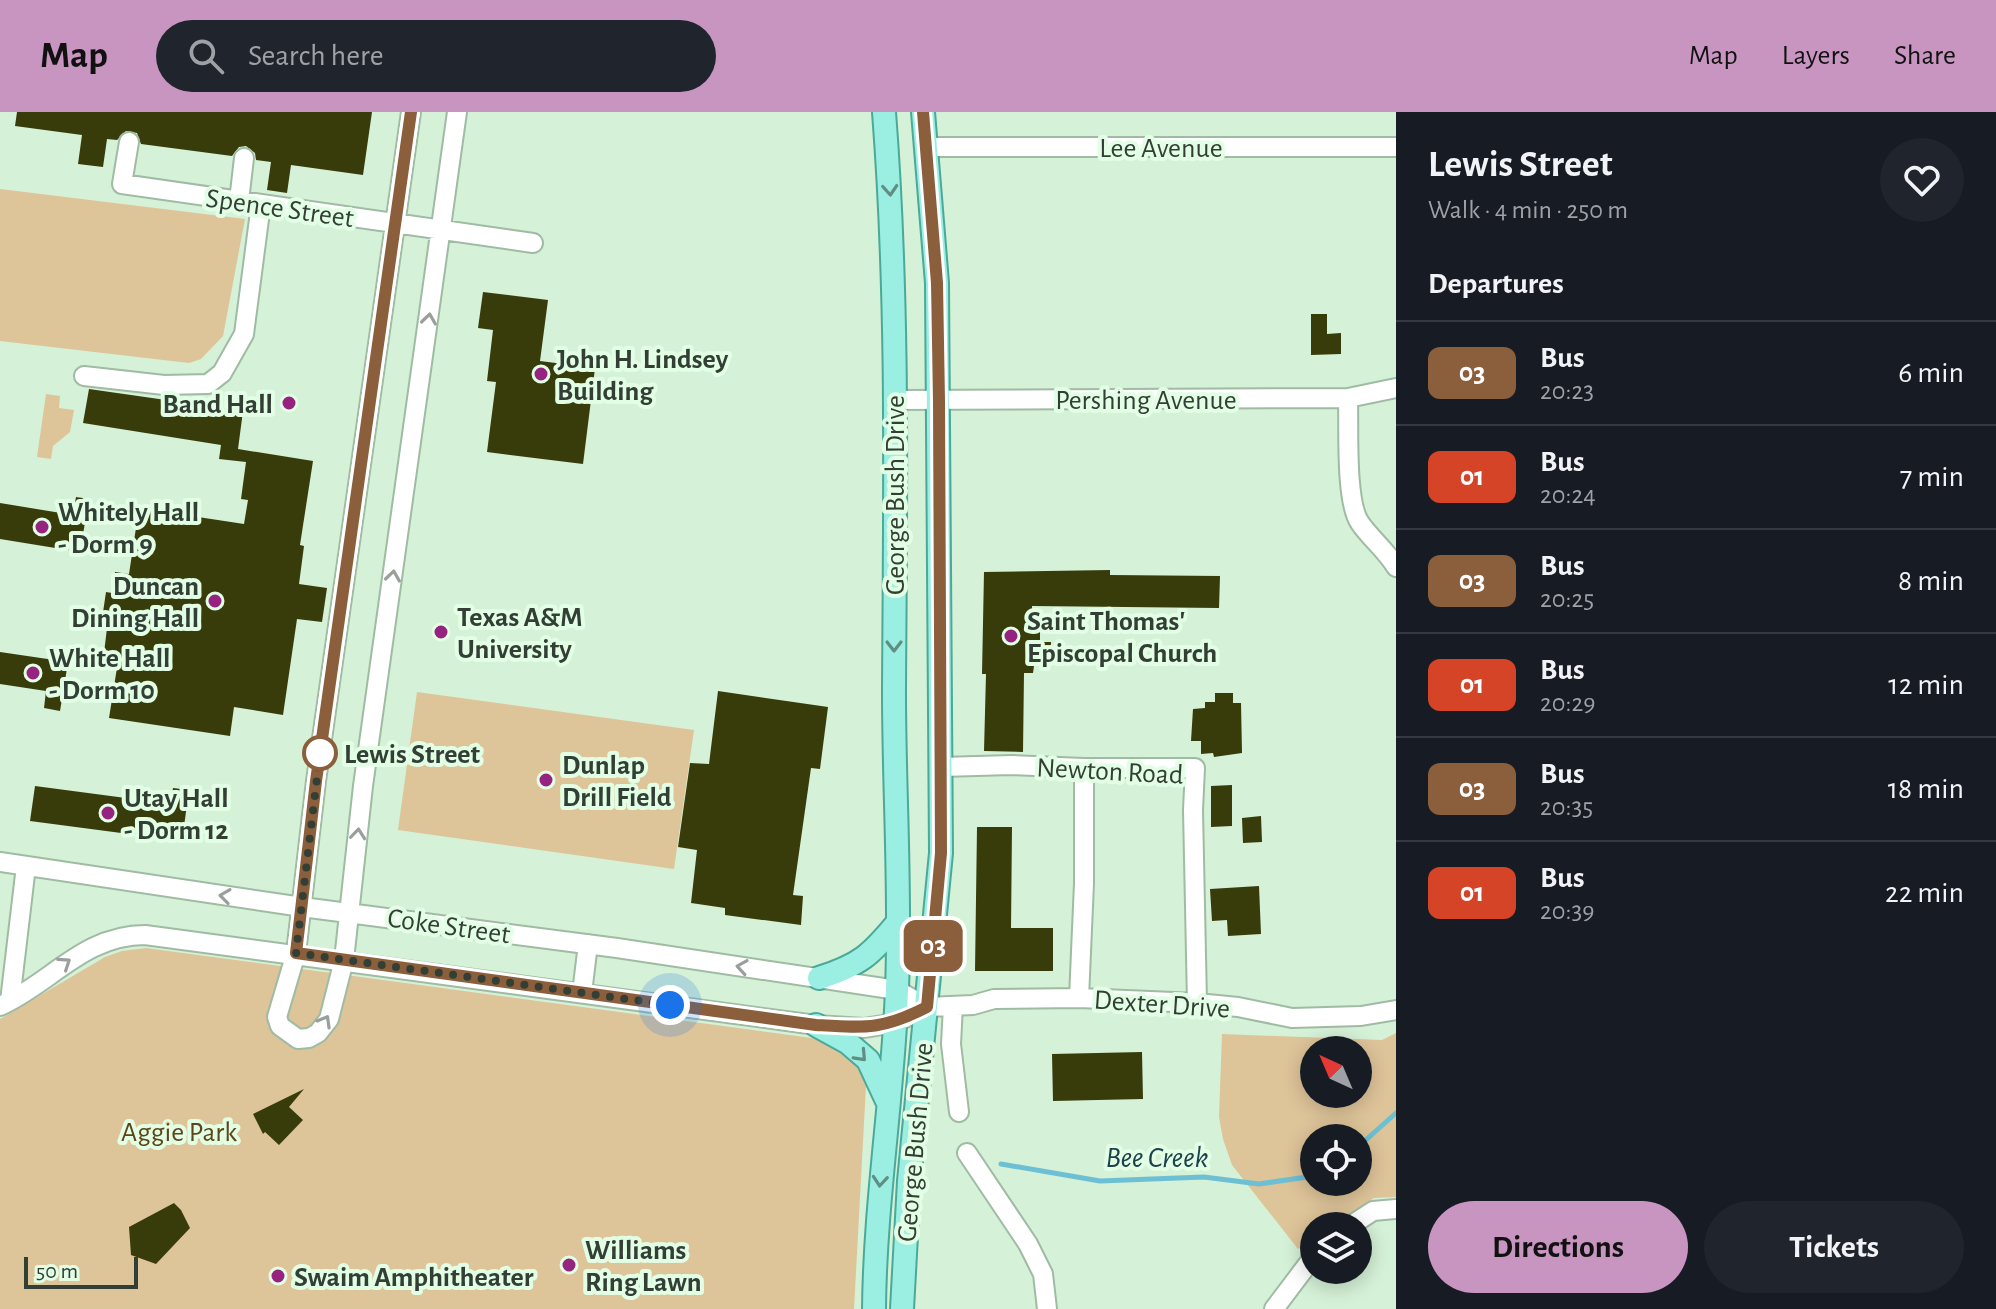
<!DOCTYPE html>
<html lang="en">
<head>
<meta charset="utf-8">
<style>
	:root { --surface:#171b24; --page:#20242c; --text:#f1f3f6; --muted:#9ea1a6; --line:#363941; --accent:#c895c1 }
	body { margin:0; font-family:"Alegreya Sans",sans-serif; background:var(--page); color:var(--text); height:100vh; display:flex; flex-direction:column; font-size:30px; white-space:nowrap }
	* { box-sizing:border-box; margin:0 }
	p { font-size:26px; color:var(--muted) }
	.icon { flex:none; width:44px; height:44px; fill:none; stroke:currentColor; stroke-width:2; stroke-linecap:round; stroke-linejoin:round }
	.map { position:relative; flex:1; overflow:hidden }
	.drawer { display:flex; flex-direction:column; background:var(--surface); width:600px }
	.drawer>* { flex:none }
	.badge { padding:0 16px; border-radius:12px; font-size:28px; line-height:52px }
	.needle { width:52px; rotate:316deg }
	.buttons { position:absolute; left:1300px; top:924px; display:grid; gap:16px }
	.buttons a { display:grid; place-items:center; width:72px; height:72px; border-radius:50%; background:var(--surface); box-shadow:0 4px 20px #0003; font-size:40px }
	.scale { position:absolute; left:24px; bottom:20px; width:114px; box-sizing:border-box; padding-left:8px; border:4px solid #333f35; border-top:0; font-size:22px; line-height:28px; white-space:nowrap; color:#333f35; -webkit-text-stroke:6px #e2fee5; paint-order:stroke }
	.you { position:absolute; width:40px; height:40px; margin:-20px; border:6px solid #fff; border-radius:50%; background:#1a73e8; box-shadow:0 0 0 12px #1a73e833 }
	.map>.badge { position:absolute; translate:-50% -50%; box-shadow:0 0 0 4px #fff }
	h2 { padding:0 32px; font-size:30px; line-height:72px }
	.round { display:grid; place-items:center; flex:none; width:84px; height:84px; border-radius:42px; background:var(--page) }
	.overview { display:flex; align-items:center; justify-content:space-between; height:136px; padding:0 32px }
	h1 { font-size:38px; font-weight:600; line-height:60px }
	.action { display:flex; gap:16px; margin-top:auto; padding:16px 32px }
	.action a { flex:1; height:92px; border-radius:48px; background:var(--accent); color:#111; font-size:32px; font-weight:600; line-height:92px; text-align:center }
	.action a+a { background:var(--page); color:var(--text) }
	ul { padding:0; list-style:none }
	li { display:flex; align-items:center; gap:24px; height:104px; padding:0 32px; border-top:2px solid var(--line) }
	li div { flex:1 }
	li b { display:block; font-size:30px }
	li em { font-style:normal }
	li .badge { min-width:88px; font-weight:700; text-align:center }
	header { display:flex; align-items:center; gap:48px; box-sizing:border-box; height:112px; padding:0 40px; background:var(--accent); color:#111 }
	header strong { font-size:38px }
	nav { display:flex; gap:44px; margin-inline-start:auto; font-size:28px }
	.search { width:560px; height:72px; background:var(--page); display:flex; align-items:center; gap:20px; box-sizing:border-box; padding:0 28px; border-radius:44px; color:var(--muted); font-size:30px }
	main { display:flex; flex:1; min-height:0 }
	.map>svg:first-child { display:block }
	.green { fill:#dec499; fill-rule:evenodd }
	.lines { fill:none; stroke-linecap:round; stroke-linejoin:round }
	.stream { stroke:#6dbfd4; stroke-width:5 }
	.building { fill:#383c0a }
	.minor-casing { stroke:#a0bba3; stroke-width:22 }
	.major-casing { stroke:#4aa998; stroke-width:26 }
	.minor { stroke:#fff; stroke-width:18 }
	.major { stroke:#9aeee2; stroke-width:22 }
	.oneway { stroke:#618e83 }
	.oneway2 { stroke:#999f9a }
	.line-casing { stroke:#fff; stroke-width:18 }
	.line { stroke:#8b5e3c; stroke-width:12 }
	.walk { stroke:#333f35; stroke-width:8; stroke-dasharray:0 14.4 }
	.poi-dot { fill:#972380; stroke:#e2fee5; stroke-width:3 }
	.stop-dot { fill:#fff; stroke:#8b5e3c; stroke-width:4 }
	.labels { text-anchor:middle; stroke-width:8; stroke-linejoin:round; paint-order:stroke }
	.street-label { font-size:28px; fill:#333f35; stroke:#e2fee5 }
	.poi-label { font-size:28px; font-weight:bold; fill:#333f35; stroke:#e2fee5; text-anchor:start }
	.stop-label { font-size:28px; font-weight:bold; fill:#333f35; stroke:#e2fee5; text-anchor:start }
	.park-label { font-size:28px; fill:#5e4518; stroke:#e2fee5 }
	.water-label { font-size:30px; font-style:italic; fill:#1c424c; stroke:#e2fee5 }
</style>
</head>
<body>
<header>
<strong>Map</strong>
<div class="search"><svg class="icon" aria-label="search" viewBox="0 0 24 24"><circle cx="10" cy="10" r="6"/><path d="M15 15l6 6"/></svg>Search here</div>
<nav><a>Map</a><a>Layers</a><a>Share</a></nav>
</header>
<main>
<div class="map">
<svg width="1396" height="1197" viewBox="0 0 1396 1197">
	<rect width="100%" height="100%" fill="#d5f1d7"/>
	<path class="green" d="M0,77L245,107L223,224L201,247L189,251L0,229Z
		M46,282L60,284L59,296L74,298L70,320L53,334L51,347L37,345Z
		M417,580L694,618L674,757L398,718Z
		M146,836L834,929L867,955L854,1197H0V907L105,845L122,839Z
		M1396,921V1085L1374,1086L1332,1114H1314V1126L1298,1137L1232,1053L1223,1027L1219,1005L1222,922L1382,928ZM1314,938H1358V982H1314ZM1314,1026H1358V1070H1314Z"/>
	<g class="lines">
		<path class="stream" d="M1358,1035L1396,1001
			M1001,1052L1100,1069L1204,1065L1259,1072L1314,1064"/>
	</g>
	<path class="building" d="M17,0H372L363,63L291,53L287,81L267,78L271,50L256,48L255,41L246,34L239,35L232,44L141,32L137,21L126,19L117,28L107,27L103,55L78,52L82,23L15,14Z
		M483,180L548,188L540,249L595,256L583,352L487,340L496,270L487,269L493,218L478,216Z
		M1311,202H1327V222L1341,221V242L1311,243Z
		M89,277L243,299L238,337L313,349L300,433L304,434L299,472L327,476L322,510L297,507L283,603L234,595L230,624L109,606L119,543L104,541L107,516L101,514L106,480L112,481L115,460L129,462L139,396L244,412L248,388L241,387L246,350L219,347L221,333L83,311Z
		M76,385L89,387L80,440L0,427V391L73,403Z
		M1110,458V463L1220,464L1219,496L1032,494L1033,518H1040V530H1051L1050,553L1034,554L1033,561H1024L1023,640L984,639L986,562H982L984,460Z
		M0,540L68,550L60,599L44,596L46,579L0,572Z
		M718,579L828,595L820,657L811,656L793,783L803,784L801,813L725,803V796L691,791L697,738L678,735L690,651L709,652Z
		M1215,581H1233V591H1241L1242,641L1214,645L1213,641L1201,642V629H1191L1193,597L1205,596V590H1215Z
		M1232,673V714L1211,715V674Z
		M35,674L171,692L173,676L189,678L182,729L30,709Z
		M1261,704L1262,730L1243,731L1242,706Z
		M977,715H1012L1011,816H1053V859H975Z
		M1259,774L1261,822L1228,824L1227,808L1212,809L1210,777Z
		M1142,940L1143,987L1053,989L1052,942Z
		M304,977L289,995L303,1008L279,1033L265,1020L263,1022L253,1002Z
		M174,1091L181,1098L190,1116L156,1152L131,1143L129,1115Z"/>
	<g class="lines">
		<defs>
			<path id="minor" d="M411,0L316,669L296,841L277,905L280,914L298,927L309,926L318,921L329,907L344,848L363,674L457,0
				M129,30L122,72L533,131
				M927,35H1396
				M239,89L244,46
				M84,264L164,273L208,272L222,261L244,222L261,92
				M1348,286C1349,314 1345,390 1360,411C1371,427 1386,438 1396,455
				M894,288L1348,286L1396,276
				M941,655L1012,653L1084,656H1195L1193,698L1197,891
				M0,750L302,795L617,836L897,878L927,895
				M582,881L588,832
				M1079,886L1084,771V656
				M10,889L26,754
				M0,894C51,871 84,823 145,823L816,913L864,916L895,911L927,895L973,893L994,887L1079,886L1197,891L1238,895L1292,906L1361,904L1396,898
				M953,894L951,932L959,1000
				M967,1041L1028,1132L1043,1162L1047,1197
				M1350,1114L1373,1099L1396,1097
				M1274,1197L1314,1144"/>
			<path id="major" d="M819,866C860,853 871,843 898,810
				M816,913L847,930L868,948L888,991
				M874,1197C875,1090 893,984 897,877C901,779 894,679 894,581C895,387 899,193 884,0
				M902,1197L909,1069L941,741L937,171L923,0"/>
		</defs>
		<use href="#minor" class="minor-casing"/>
		<use href="#major" class="major-casing"/>
		<use href="#minor" class="minor"/>
		<use href="#major" class="major"/>
	</g>
	<defs><path id="oneway-chevron" d="M-2-3.5L2.5 0L-2 3.5" fill="none" stroke-width="1.6" stroke-linecap="round" stroke-linejoin="round" transform="scale(2)"/></defs>
	<g class="oneway">
		<use href="#oneway-chevron" transform="translate(890 78) rotate(86)"/>
		<use href="#oneway-chevron" transform="translate(894 534) rotate(90)"/>
		<use href="#oneway-chevron" transform="translate(861 944) rotate(47)"/>
		<use href="#oneway-chevron" transform="translate(880 1069) rotate(95)"/>
	</g>
	<g class="oneway2">
		<use href="#oneway-chevron" transform="translate(429 207) rotate(-82)"/>
		<use href="#oneway-chevron" transform="translate(393 464) rotate(-82)"/>
		<use href="#oneway-chevron" transform="translate(358 722) rotate(-84)"/>
		<use href="#oneway-chevron" transform="translate(225 784) rotate(-172)"/>
		<use href="#oneway-chevron" transform="translate(65 851) rotate(-34)"/>
		<use href="#oneway-chevron" transform="translate(742 855) rotate(-171)"/>
		<use href="#oneway-chevron" transform="translate(325 909) rotate(-60)"/>
	</g>
	<g class="lines">
		<defs>
			<path id="line" d="M411,0L316,669L296,841L816,913C866,916 882,918 927,895L941,741L939,289L937,171L923,0"/>
		</defs>
		<use href="#line" class="line-casing"/>
		<use href="#line" class="line"/>
		<path class="walk" d="M320,641L296,841L670,893"/>
	</g>
	<g class="poi-dot">
		<circle cx="541" cy="262" r="8"/>
		<circle cx="289" cy="291" r="8"/>
		<circle cx="42" cy="415" r="8"/>
		<circle cx="215" cy="489" r="8"/>
		<circle cx="441" cy="520" r="8"/>
		<circle cx="1011" cy="524" r="8"/>
		<circle cx="33" cy="561" r="8"/>
		<circle cx="546" cy="668" r="8"/>
		<circle cx="108" cy="701" r="8"/>
		<circle cx="569" cy="1153" r="8"/>
		<circle cx="278" cy="1164" r="8"/>
	</g>
	<circle class="stop-dot" cx="320" cy="641" r="16"/>
	<g class="labels">
		<g class="street-label">
			<text x="1161" y="45">Lee Avenue</text>
			<text transform="translate(280 95) rotate(8)" y="10">Spence Street</text>
			<text x="1146" y="297">Pershing Avenue</text>
			<text transform="translate(894 383) rotate(-90)" y="10">George Bush Drive</text>
			<text transform="translate(1110 658) rotate(3)" y="10">Newton Road</text>
			<text transform="translate(449 813) rotate(8)" y="10">Coke Street</text>
			<text transform="translate(1162 891) rotate(4)" y="10">Dexter Drive</text>
			<text transform="translate(914 1030) rotate(-85)" y="10">George Bush Drive</text>
		</g>
		<g class="poi-label">
			<text x="557" y="256">John H. Lindsey<tspan x="557" dy="32">Building</tspan></text>
			<text x="273" y="301" text-anchor="end">Band Hall</text>
			<text x="58" y="409">Whitely Hall<tspan x="58" dy="32">- Dorm 9</tspan></text>
			<text x="199" y="483" text-anchor="end">Duncan<tspan x="199" dy="32">Dining Hall</tspan></text>
			<text x="457" y="514">Texas A&amp;M<tspan x="457" dy="32">University</tspan></text>
			<text x="1027" y="518">Saint Thomas'<tspan x="1027" dy="32">Episcopal Church</tspan></text>
			<text x="49" y="555">White Hall<tspan x="49" dy="32">- Dorm 10</tspan></text>
			<text x="562" y="662">Dunlap<tspan x="562" dy="32">Drill Field</tspan></text>
			<text x="124" y="695">Utay Hall<tspan x="124" dy="32">- Dorm 12</tspan></text>
			<text x="585" y="1147">Williams<tspan x="585" dy="32">Ring Lawn</tspan></text>
			<text x="294" y="1174">Swaim Amphitheater</text>
		</g>
		<g class="stop-label">
			<text x="344" y="651">Lewis Street</text>
		</g>
		<g class="park-label">
			<text x="179" y="1029">Aggie Park</text>
		</g>
		<g class="water-label">
			<text x="1157" y="1055">Bee Creek</text>
		</g>
	</g>
</svg>
<div class="buttons">
<a><svg class="needle" viewBox="-14 -14 28 28"><path d="M0-13l5 13h-10z" fill="#e53935"/><path d="M0 13l5-13h-10z" fill="#9ea1a6"/></svg></a>
<a><svg class="icon" aria-label="locate" viewBox="0 0 24 24"><circle cx="12" cy="12" r="6"/><path d="M12 2v4M12 18v4M2 12h4M18 12h4"/></svg></a>
<a><svg class="icon" aria-label="layers" viewBox="0 0 24 24"><path d="M12 4l9 5-9 5-9-5zM3 14l9 5 9-5"/></svg></a>
</div>
<div class="scale">50 m</div>
<div class="you" style="left:670px;top:893px"></div>
<b class="badge" style="left:933px;top:834px;background:#8b5e3c;color:#fff">03</b>
</div>
<section class="drawer">
<div class="overview"><div><h1>Lewis Street</h1><p>Walk · 4 min · 250 m</p></div><a class="round"><svg class="icon" aria-label="heart" viewBox="0 0 24 24"><path d="M12 20l-8-8c-3-5 5-10 8-4 3-6 11-1 8 4z"/></svg></a></div>
<h2>Departures</h2>
<ul>
<li><span class="badge" style="background:#8b5e3c;color:#fff">03</span><div><b>Bus</b><p>20:23</p></div><em>6 min</em></li>
<li><span class="badge" style="background:#d64427;color:#fff">01</span><div><b>Bus</b><p>20:24</p></div><em>7 min</em></li>
<li><span class="badge" style="background:#8b5e3c;color:#fff">03</span><div><b>Bus</b><p>20:25</p></div><em>8 min</em></li>
<li><span class="badge" style="background:#d64427;color:#fff">01</span><div><b>Bus</b><p>20:29</p></div><em>12 min</em></li>
<li><span class="badge" style="background:#8b5e3c;color:#fff">03</span><div><b>Bus</b><p>20:35</p></div><em>18 min</em></li>
<li><span class="badge" style="background:#d64427;color:#fff">01</span><div><b>Bus</b><p>20:39</p></div><em>22 min</em></li>
</ul>
<div class="action"><a>Directions</a><a>Tickets</a></div>
</section>
</main>
</body>
</html>
